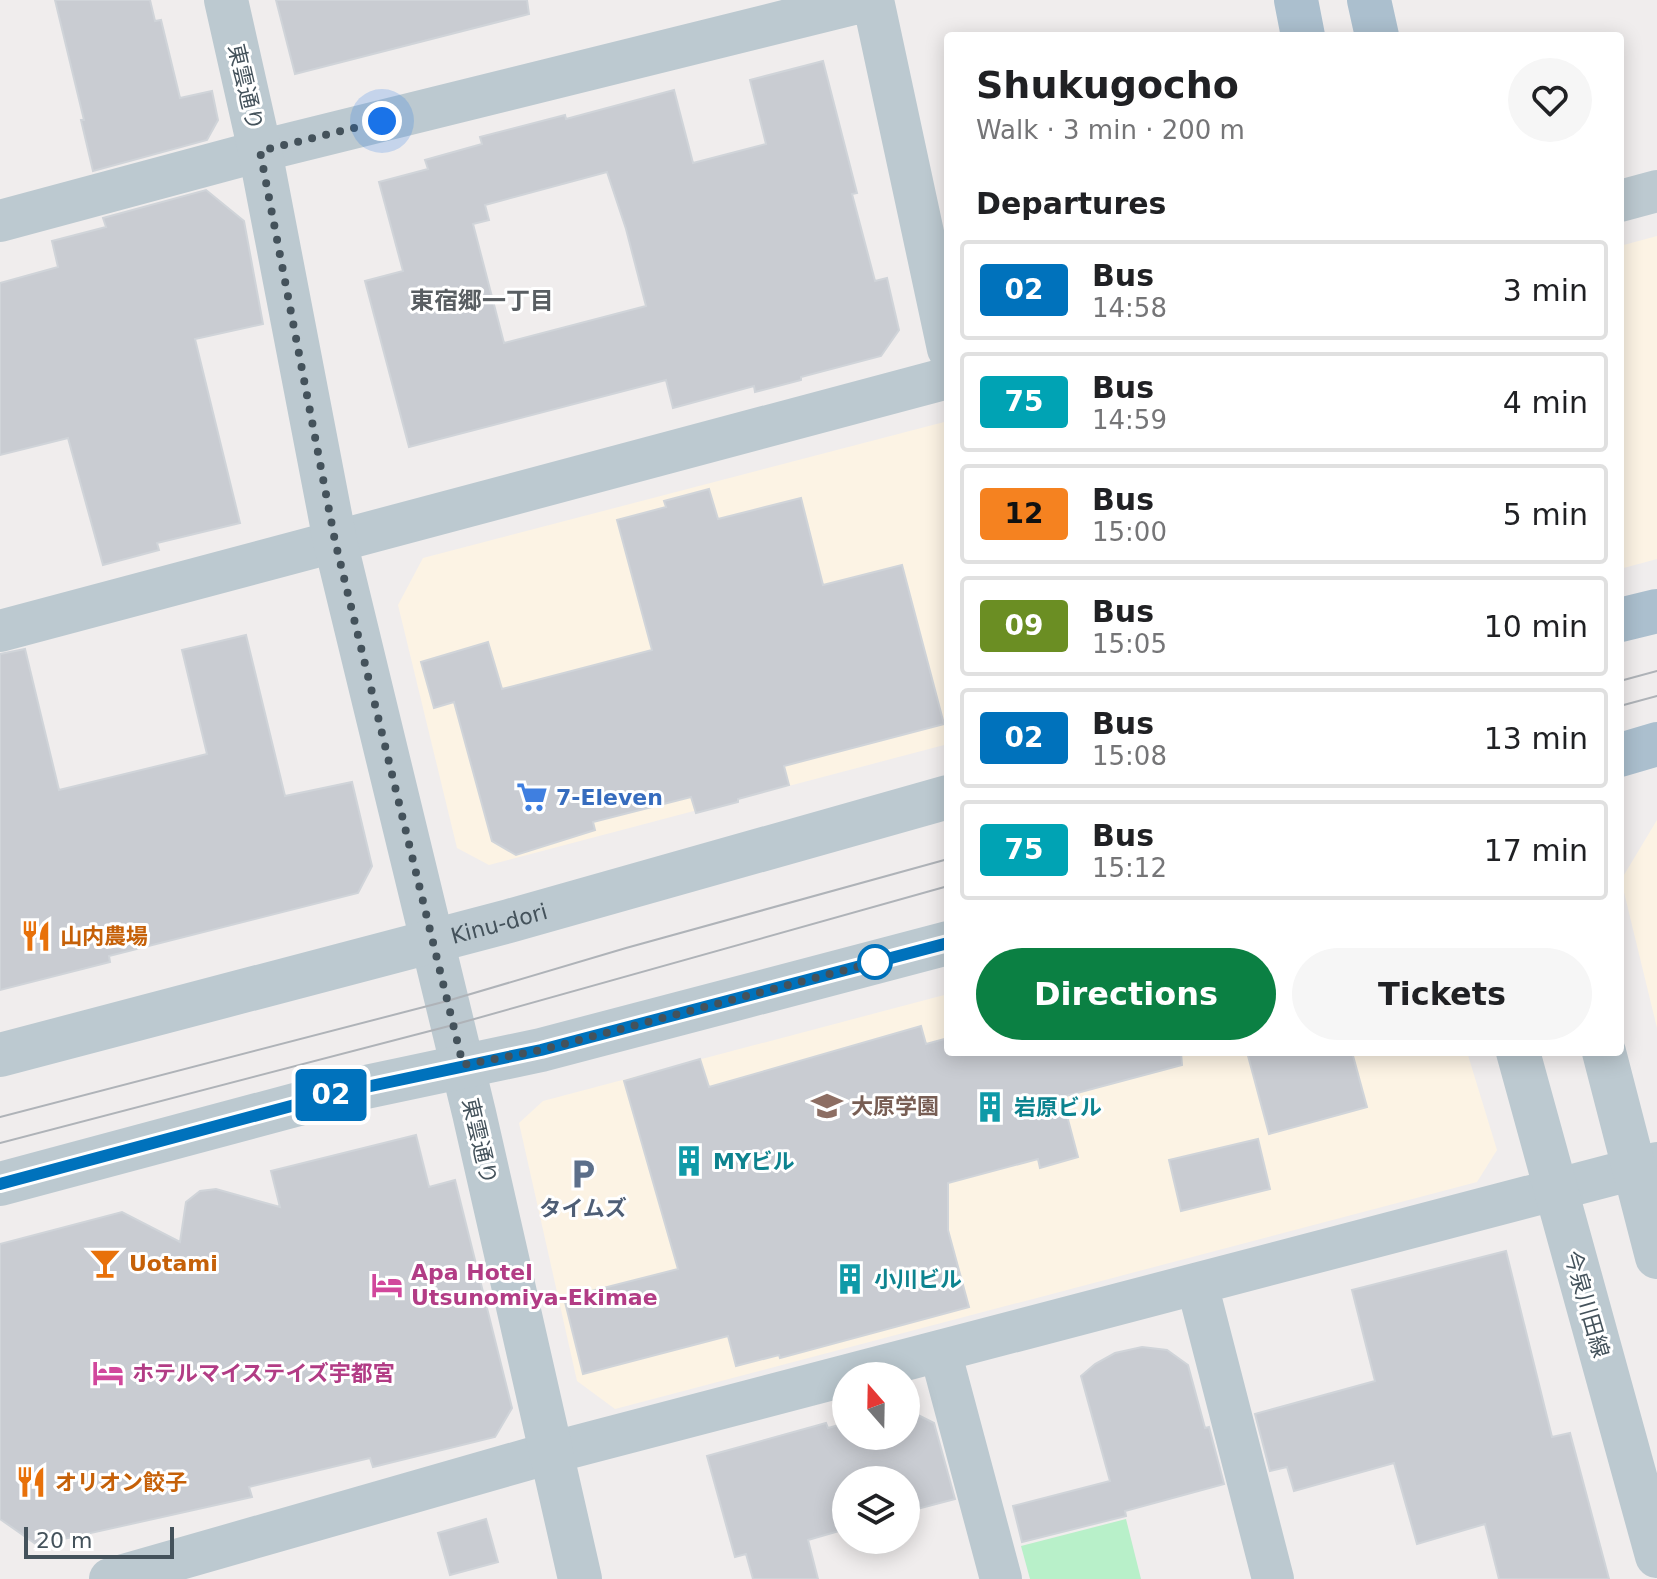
<!DOCTYPE html>
<html lang="en">
<head>
<meta charset="utf-8">
<style>
	:root { --surface:#fff; --page:#f6f6f6; --text:#202124; --muted:#757577; --line:#e0e0e0; --accent:#0b8043 }
	body { margin:0; font-family:"DejaVu Sans","Noto Sans JP",sans-serif; background:var(--page); color:var(--text); height:100vh; display:flex; flex-direction:column; font-size:30px; white-space:nowrap }
	* { box-sizing:border-box; margin:0 }
	p { font-size:26px; color:var(--muted) }
	.icon { flex:none; width:44px; height:44px; fill:none; stroke:currentColor; stroke-width:2; stroke-linecap:round; stroke-linejoin:round }
	.map { position:relative; flex:1; overflow:hidden }
	.side { position:absolute; left:944px; top:32px; width:680px; height:1024px; display:flex; flex-direction:column; background:var(--surface); border-radius:8px; box-shadow:0 4px 20px #0003 }
	.side>* { flex:none }
	.badge { padding:0 16px; border-radius:6px; font-size:28px; line-height:52px }
	.needle { width:52px; rotate:340deg }
	.tools { position:absolute; left:832px; top:1362px; display:grid; gap:16px }
	.tools a { display:grid; place-items:center; width:88px; height:88px; border-radius:50%; background:var(--surface); box-shadow:0 4px 20px #0003; font-size:40px }
	.scale { position:absolute; left:24px; bottom:20px; width:150px; box-sizing:border-box; padding-left:8px; border:4px solid #44525b; border-top:0; font-size:22px; line-height:28px; white-space:nowrap; color:#44525b; -webkit-text-stroke:6px #fff; paint-order:stroke }
	.you { position:absolute; width:40px; height:40px; margin:-20px; border:6px solid #fff; border-radius:50%; background:#1a73e8; box-shadow:0 0 0 12px #1a73e833 }
	.map>.badge { position:absolute; translate:-50% -50%; box-shadow:0 0 0 4px #fff }
	h2 { padding:0 32px; font-size:30px; line-height:72px }
	.round { display:grid; place-items:center; flex:none; width:84px; height:84px; border-radius:42px; background:var(--page) }
	.summary { display:flex; align-items:center; justify-content:space-between; height:136px; padding:0 32px }
	h1 { font-size:38px; font-weight:800; line-height:60px }
	.cta { display:flex; gap:16px; margin-top:auto; padding:16px 32px }
	.cta a { flex:1; height:92px; border-radius:48px; background:var(--accent); color:#fff; font-size:32px; font-weight:800; line-height:92px; text-align:center }
	.cta a+a { background:var(--page); color:var(--text) }
	ul { padding:0; list-style:none }
	li { display:flex; align-items:center; gap:24px; height:100px; margin:0 16px 12px; padding:0 16px; border:4px solid var(--line); border-radius:8px }
	li div { flex:1 }
	li b { display:block; font-size:30px }
	li em { font-style:normal }
	li .badge { min-width:88px; font-weight:700; text-align:center }
	.map>svg:first-child { display:block }
	.commercial { fill:#fcf3e4 }
	.green { fill:#b8f0c9 }
	.building { fill:#c9ccd2; stroke:#d0d4d9; stroke-width:2; fill-rule:evenodd }
	.lines { fill:none; stroke-linecap:round; stroke-linejoin:round }
	.minor { stroke:#bcc9d0; stroke-width:42 }
	.tertiary { stroke:#bcc9d0; stroke-width:44 }
	.primary { stroke:#abbfce; stroke-width:44 }
	.tram { stroke:#afb3b8; stroke-width:2 }
	.line-casing { stroke:#fff; stroke-width:18 }
	.line { stroke:#0072bc; stroke-width:12 }
	.walk { stroke:#44525b; stroke-width:8; stroke-dasharray:0 14.4 }
	.stop-dot { fill:#fff; stroke:#0072bc; stroke-width:4 }
	.labels { text-anchor:middle; stroke-width:6; stroke-linejoin:round; paint-order:stroke }
	.street-label { font-size:22px; fill:#44525b; stroke:#fff }
	.shop-label { font-size:22px; font-weight:bold; fill:#366cbe; stroke:#fff; text-anchor:start }
	.food-label { font-size:22px; font-weight:bold; fill:#c56008; stroke:#fff; text-anchor:start }
	.education-label { font-size:22px; font-weight:bold; fill:#785e54; stroke:#fff; text-anchor:start }
	.culture-label { font-size:22px; font-weight:bold; fill:#0d838f; stroke:#fff; text-anchor:start }
	.service-label { font-size:22px; font-weight:bold; fill:#4e5e75; stroke:#fff }
	.hotel-label { font-size:22px; font-weight:bold; fill:#b23c85; stroke:#fff; text-anchor:start }
	.neighbourhood-label { font-size:24px; font-weight:bold; fill:#595e62; stroke:#fff }
</style>
</head>
<body>
<div class="map">
<svg width="1657" height="1579" viewBox="0 0 1657 1579">
	<rect width="100%" height="100%" fill="#f0eded"/>
	<path class="commercial" d="M1657,236V559L1620,569V246Z
		M948,421V744L489,865L457,848L398,605L423,558Z
		M1657,820V1028L1621,880Z
		M948,994V1052H1467L1497,1150L1477,1182L615,1409L577,1381L519,1123L543,1101Z"/>
	<path class="green" d="M1126,1519L1141,1579H1030L1021,1546Z"/>
	<path class="building" d="M55,0H150L155,21L161,20L180,98L212,91L218,120L207,140L93,171L81,120H84Z
		M276,0H527L529,14L295,74Z
		M823,61L857,193L852,194L875,281L887,278L899,330L881,356L801,377V380L755,392L754,386L673,408L666,380L409,447L365,281L403,271L379,182L428,169L425,160L482,144L480,137L565,115L566,119L674,90L693,163L766,144L750,80ZM607,172L626,229L646,306L504,343L473,224L489,220L485,205Z
		M206,190L244,221L263,324L195,339L240,523L157,543L159,550L103,565L68,438L0,455V283L58,267L52,241L106,227L103,218Z
		M709,489L718,519L801,498L823,585L902,565L944,724L784,766L789,785L738,799V802L696,813L691,797L593,822L595,830L516,855L492,841L454,702L434,708L421,662L488,642L502,689L652,650L617,520L666,507L664,501Z
		M246,635L285,796L352,782L372,866L358,893L109,956L110,962L0,990V654L25,649L59,790L207,754L182,650Z
		M921,1026L926,1044L948,1038V1052H1181L1182,1065L1062,1097L1078,1157L1040,1168L1038,1159L948,1183V1230L969,1307L780,1358L779,1355L736,1366L728,1336L583,1374L564,1298L678,1269L624,1081L700,1059L709,1087Z
		M1247,1052H1352L1367,1107L1269,1134Z
		M416,1135L429,1187L455,1180L512,1408L495,1437L373,1467L370,1458L249,1487L252,1497L37,1545L0,1519V1244L122,1212L180,1242L186,1202L200,1191L216,1189L280,1207L271,1171Z
		M1258,1139L1270,1189L1181,1211L1169,1160Z
		M1506,1251L1552,1437L1570,1433L1609,1579H1499L1485,1524L1417,1544L1394,1463L1294,1491L1287,1467L1270,1471L1255,1414L1375,1381L1352,1290Z
		M1142,1347L1167,1350L1188,1365L1205,1428L1209,1427L1224,1484L1125,1511L1126,1516L1022,1542L1013,1506L1110,1481L1081,1376L1095,1364L1115,1353Z
		M906,1409L934,1423L955,1499L906,1512V1480H846V1529L808,1540L818,1579H753L746,1554L735,1557L707,1456L826,1423L828,1428L846,1423V1436H906Z
		M486,1519L498,1562L450,1575L438,1533Z"/>
	<g class="lines">
		<path class="minor" d="M873,0L948,349
			M1620,201L1657,191
			M0,221L260,151L869,0
			M0,631L948,378
			M1197,1284L1273,1579
			M940,1351L1001,1579
			M110,1579L550,1453L1657,1163"/>
		<g class="tertiary">
			<path d="M226,0L260,151L335,541L474,1113L580,1579"/>
			<path d="M1518,1052L1657,1556"/>
			<path d="M1604,1052L1657,1257"/>
			<path id="s1" d="M0,1055L509,921L948,797"/>
			<path d="M0,1184L347,1091L541,1050L948,943"/>
		</g>
		<path class="primary" d="M1296,0L1303,36
			M1369,0L1377,36
			M1620,620L1657,611
			M1620,755L1657,744"/>
		<path class="tram" d="M1620,681L1657,671
			M1620,706L1657,696
			M0,1117L447,1001L626,948L948,859
			M0,1143L453,1025L948,886"/>
	</g>
	<g class="lines">
		<defs>
			<path id="line" d="M0,1184L347,1091L541,1050L948,943"/>
		</defs>
		<use href="#line" class="line-casing"/>
		<use href="#line" class="line"/>
		<path class="walk" d="M382,121L260,151L335,541L463,1065L541,1050L887,959L875,962"/>
	</g>
	<defs>
		<symbol id="supermarket-bare" viewBox="-9 -9 18 18"><path d="M-6-5.5h2.5l.6 2H6L4.5 2H-2.5L-4.4-4H-6ZM-1.5 3.2a1.3 1.3 0 1 0 .1 0ZM3 3.2a1.3 1.3 0 1 0 .1 0Z" fill="#3f7fe0" stroke="#fff" stroke-width="2.5" paint-order="stroke"/></symbol>
		<symbol id="restaurant-bare" viewBox="-9 -9 18 18"><path d="M-5-6h1v4h1v-4h1v4h1v-4h1v5L-1.5 .5V6h-2V.5L-5-1ZM5-6V6H3V1.5H1.5Q1.5-4 5-6Z" fill="#e8710a" stroke="#fff" stroke-width="2.5" paint-order="stroke"/></symbol>
		<symbol id="university-bare" viewBox="-9 -9 18 18"><path d="M0-5L7-2L0 1L-7-2ZM-4 1L0 2.5L4 1V4Q0 6-4 4Z" fill="#8d6e63" stroke="#fff" stroke-width="2.5" paint-order="stroke"/></symbol>
		<symbol id="building-bare" viewBox="-9 -9 18 18"><path d="M-4-6H4V6H1V3H-1V6H-4ZM-2.5-4.3h1.7v1.8h-1.7ZM.8-4.3h1.7v1.8H.8ZM-2.5-1h1.7V.8h-1.7ZM.8-1h1.7V.8H.8Z" fill="#0f9aa8" stroke="#fff" stroke-width="2.5" paint-order="stroke"/></symbol>
		<symbol id="parking-bare" viewBox="-9 -9 18 18"><path d="M-3.5-5.5H1a3.5 3.5 0 0 1 0 7H-1V5.5H-3.5ZM-1-3.4V-.6H.8a1.4 1.4 0 0 0 0-2.8Z" fill="#5c6f8a" stroke="#fff" stroke-width="2.5" paint-order="stroke"/></symbol>
		<symbol id="bar-bare" viewBox="-9 -9 18 18"><path d="M-6-5H6L.8 .8V4.5H3.5V6h-7V4.5H-.8V.8Z" fill="#e8710a" stroke="#fff" stroke-width="2.5" paint-order="stroke"/></symbol>
		<symbol id="hotel-bare" viewBox="-9 -9 18 18"><path d="M-6-4.5h1.5V1H6V5H4.5V3h-9V5H-6ZM-4 0a1.8 1.8 0 1 1 3.6 0ZM.5 0V-2.5h3Q6-2.5 6 0Z" fill="#d1479c" stroke="#fff" stroke-width="2.5" paint-order="stroke"/></symbol>
	</defs>
	<g fill-rule="evenodd">
		<use href="#supermarket-bare" x="510" y="775" width="44" height="44"/>
		<use href="#restaurant-bare" x="14" y="914" width="44" height="44"/>
		<use href="#university-bare" x="805" y="1084" width="44" height="44"/>
		<use href="#building-bare" x="968" y="1085" width="44" height="44"/>
		<use href="#building-bare" x="667" y="1139" width="44" height="44"/>
		<use href="#parking-bare" x="561" y="1152" width="44" height="44"/>
		<use href="#bar-bare" x="83" y="1241" width="44" height="44"/>
		<use href="#building-bare" x="828" y="1257" width="44" height="44"/>
		<use href="#hotel-bare" x="365" y="1263" width="44" height="44"/>
		<use href="#hotel-bare" x="86" y="1351" width="44" height="44"/>
		<use href="#restaurant-bare" x="9" y="1460" width="44" height="44"/>
	</g>
	<circle class="stop-dot" cx="875" cy="962" r="16"/>
	<g class="labels">
		<g class="street-label">
			<text transform="translate(246 87) rotate(77)" y="8">東雲通り</text>
			<text dy="8" stroke="none"><textPath href="#s1" startOffset="516">Kinu-dori</textPath></text>
			<text transform="translate(480 1141) rotate(77)" y="8">東雲通り</text>
			<text transform="translate(1587 1304) rotate(74)" y="8">今泉川田線</text>
		</g>
		<g class="shop-label">
			<text x="556" y="805">7-Eleven</text>
		</g>
		<g class="food-label">
			<text x="60" y="944">山内農場</text>
			<text x="129" y="1271">Uotami</text>
			<text x="55" y="1490">オリオン餃子</text>
		</g>
		<g class="education-label">
			<text x="851" y="1114">大原学園</text>
		</g>
		<g class="culture-label">
			<text x="1014" y="1115">岩原ビル</text>
			<text x="713" y="1169">MYビル</text>
			<text x="874" y="1287">小川ビル</text>
		</g>
		<g class="service-label">
			<text x="583" y="1216">タイムズ</text>
		</g>
		<g class="hotel-label">
			<text x="411" y="1280">Apa Hotel<tspan x="411" dy="25">Utsunomiya-Ekimae</tspan></text>
			<text x="132" y="1381">ホテルマイステイズ宇都宮</text>
		</g>
		<g class="neighbourhood-label">
			<text x="482" y="309">東宿郷一丁目</text>
		</g>
	</g>
</svg>
<div class="tools">
<a><svg class="needle" viewBox="-14 -14 28 28"><path d="M0-13l5 13h-10z" fill="#e53935"/><path d="M0 13l5-13h-10z" fill="#757577"/></svg></a>
<a><svg class="icon" aria-label="layers" viewBox="0 0 24 24"><path d="M12 4l9 5-9 5-9-5zM3 14l9 5 9-5"/></svg></a>
</div>
<div class="scale">20 m</div>
<div class="you" style="left:382px;top:121px"></div>
<b class="badge" style="left:331px;top:1095px;background:#0072bc;color:#fff">02</b>
<section class="side">
<div class="summary"><div><h1>Shukugocho</h1><p>Walk · 3 min · 200 m</p></div><a class="round"><svg class="icon" aria-label="heart" viewBox="0 0 24 24"><path d="M12 20l-8-8c-3-5 5-10 8-4 3-6 11-1 8 4z"/></svg></a></div>
<h2>Departures</h2>
<ul>
<li><span class="badge" style="background:#0072bc;color:#fff">02</span><div><b>Bus</b><p>14:58</p></div><em>3 min</em></li>
<li><span class="badge" style="background:#00a3b4;color:#fff">75</span><div><b>Bus</b><p>14:59</p></div><em>4 min</em></li>
<li><span class="badge" style="background:#f58220;color:#111">12</span><div><b>Bus</b><p>15:00</p></div><em>5 min</em></li>
<li><span class="badge" style="background:#6b8e23;color:#fff">09</span><div><b>Bus</b><p>15:05</p></div><em>10 min</em></li>
<li><span class="badge" style="background:#0072bc;color:#fff">02</span><div><b>Bus</b><p>15:08</p></div><em>13 min</em></li>
<li><span class="badge" style="background:#00a3b4;color:#fff">75</span><div><b>Bus</b><p>15:12</p></div><em>17 min</em></li>
</ul>
<div class="cta"><a>Directions</a><a>Tickets</a></div>
</section>
</div>
</body>
</html>
